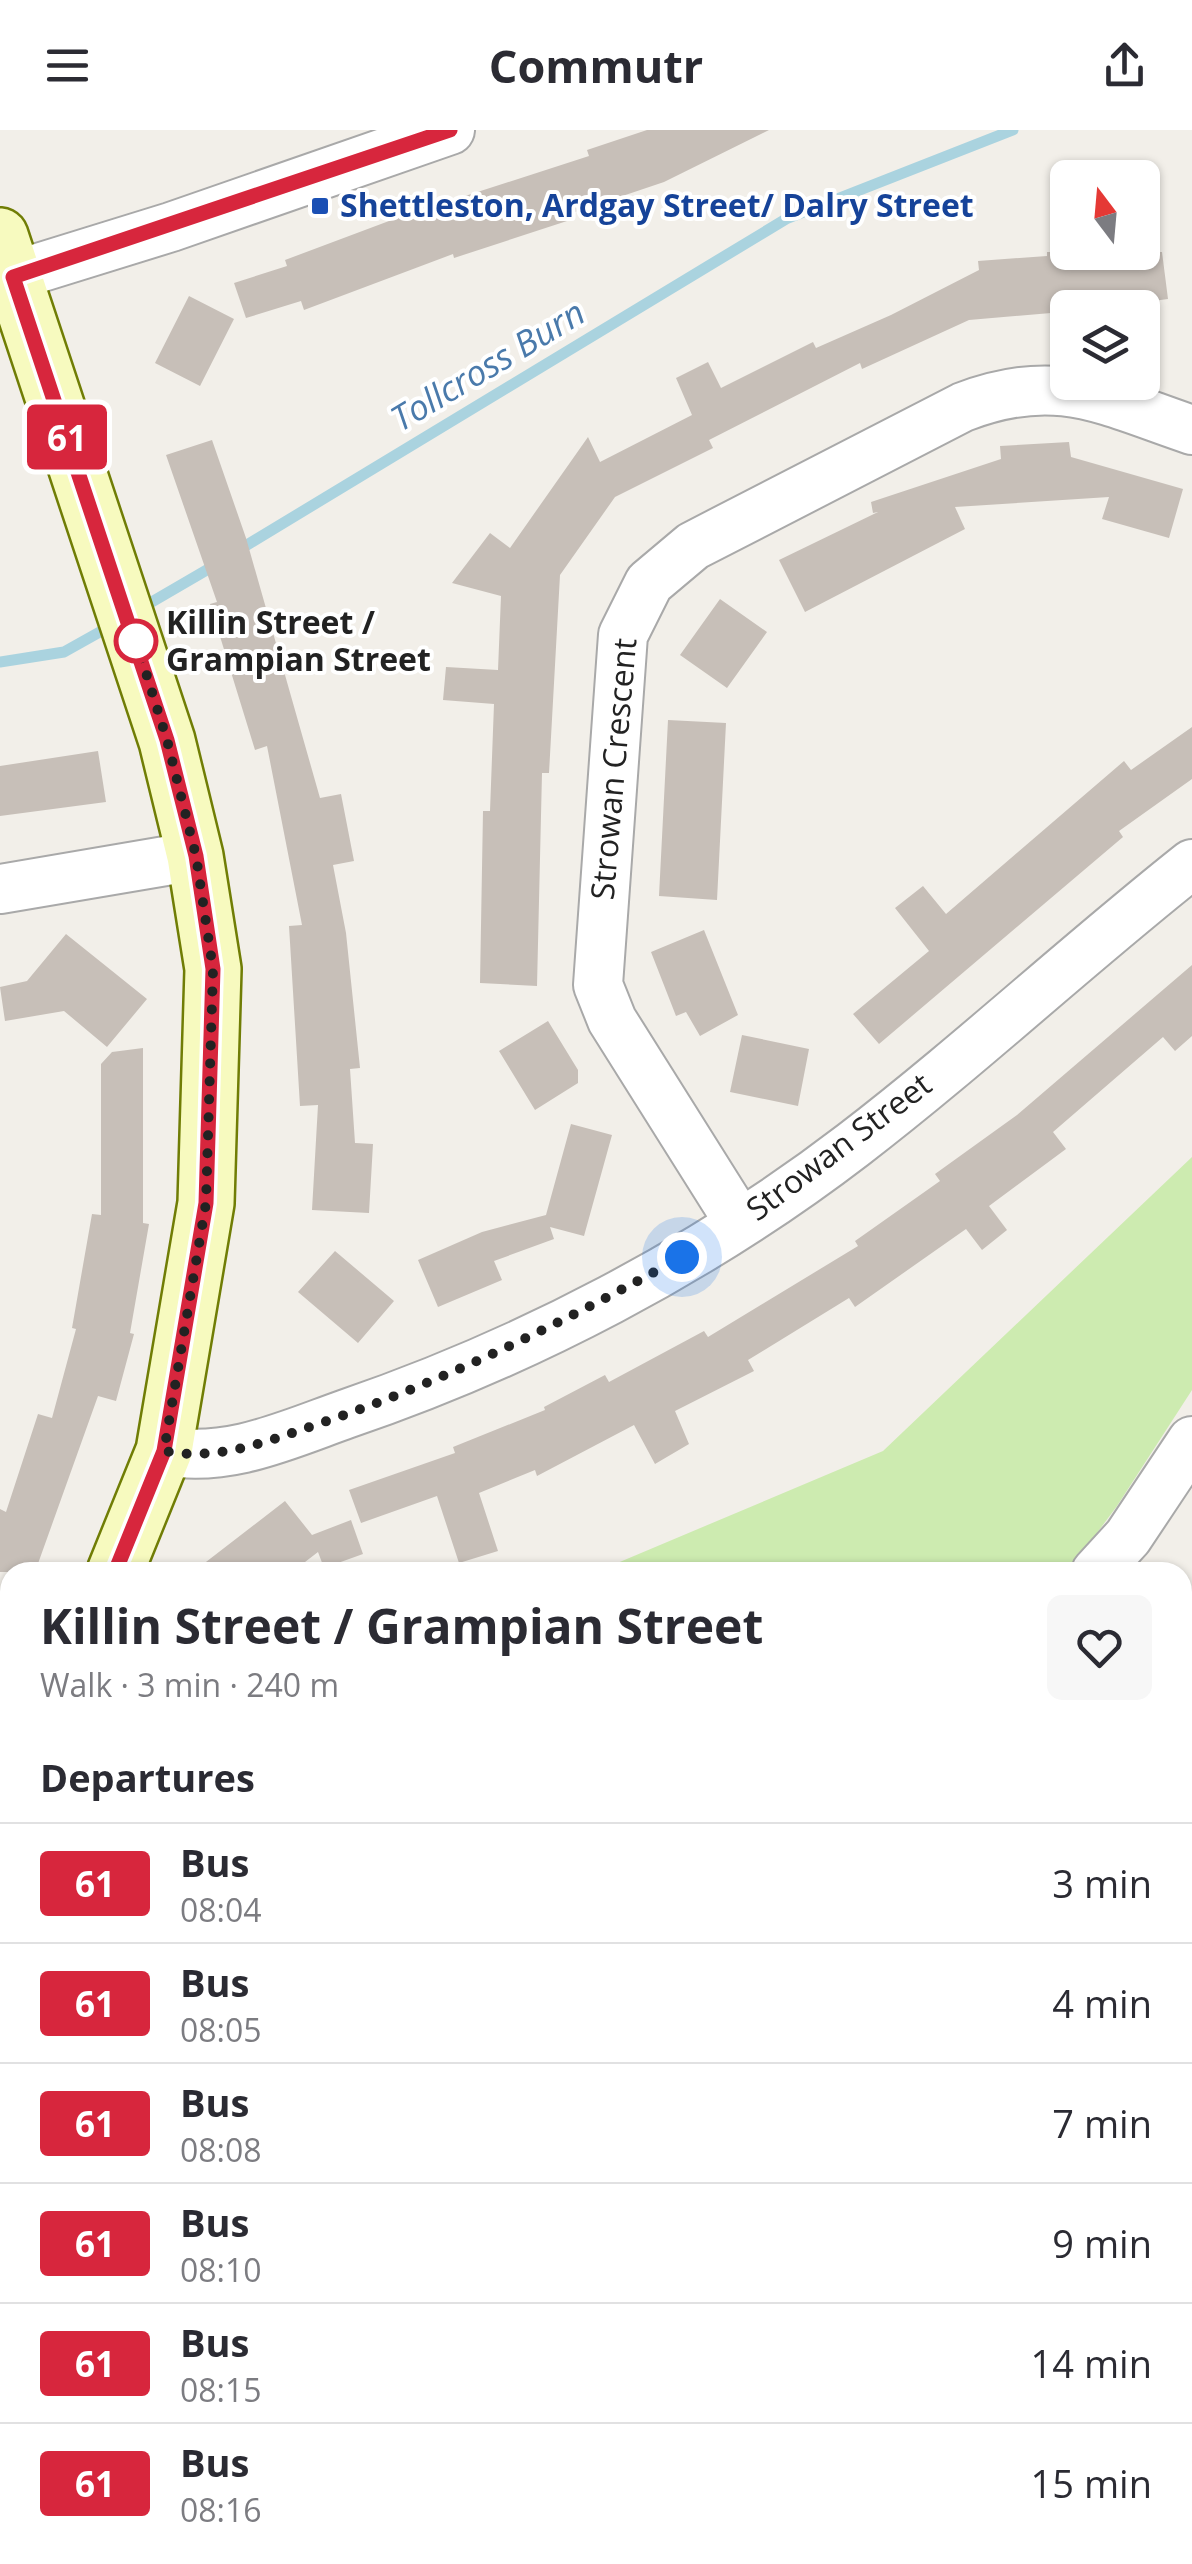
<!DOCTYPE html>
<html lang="en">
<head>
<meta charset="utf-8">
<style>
	:root { --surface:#fff; --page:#f7f7f7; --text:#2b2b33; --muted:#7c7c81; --line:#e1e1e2 }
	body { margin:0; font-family:"Open Sans",sans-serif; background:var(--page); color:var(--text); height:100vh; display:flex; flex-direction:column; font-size:38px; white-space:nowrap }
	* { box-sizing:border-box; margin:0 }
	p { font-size:32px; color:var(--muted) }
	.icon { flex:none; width:55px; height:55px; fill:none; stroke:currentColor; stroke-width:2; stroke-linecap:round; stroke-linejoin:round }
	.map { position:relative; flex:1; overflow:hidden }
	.sheet { position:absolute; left:0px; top:1432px; width:1192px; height:1002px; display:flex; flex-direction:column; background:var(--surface); border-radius:30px 30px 0 0; box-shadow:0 2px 8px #0004 }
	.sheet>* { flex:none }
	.badge { padding:0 20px; border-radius:8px; font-size:35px; line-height:65px }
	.needle { width:65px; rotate:344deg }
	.tools { position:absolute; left:1050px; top:30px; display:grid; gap:20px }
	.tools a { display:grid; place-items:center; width:110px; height:110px; border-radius:15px; background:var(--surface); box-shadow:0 2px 8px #0004; font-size:50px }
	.you { position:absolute; width:50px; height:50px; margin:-25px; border:8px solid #fff; border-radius:50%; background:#1a73e8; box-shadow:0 0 0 15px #1a73e833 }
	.map>.badge { position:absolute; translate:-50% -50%; box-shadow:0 0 0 5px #fff }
	h2 { padding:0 40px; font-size:38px; line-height:90px }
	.round { display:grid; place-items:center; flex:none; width:105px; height:105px; border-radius:15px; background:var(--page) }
	.overview { display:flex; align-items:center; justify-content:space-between; height:170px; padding:0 40px }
	h1 { font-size:48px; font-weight:700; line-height:75px }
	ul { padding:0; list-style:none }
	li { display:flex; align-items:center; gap:30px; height:120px; padding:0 40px; border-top:2px solid var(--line) }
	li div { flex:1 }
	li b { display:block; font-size:38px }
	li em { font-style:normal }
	li .badge { min-width:110px; font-weight:700; text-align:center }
	header { display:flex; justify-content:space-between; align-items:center; height:130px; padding:0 40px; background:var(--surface); font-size:45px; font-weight:700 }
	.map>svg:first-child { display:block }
	.grass { fill:#cdebb0 }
	.forest { fill:#add19e }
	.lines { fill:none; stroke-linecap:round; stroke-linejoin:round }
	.stream { stroke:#aad3df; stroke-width:11 }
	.building { fill:#c7bfb8 }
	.street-casing { stroke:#a9a9a9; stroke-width:52 }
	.secondary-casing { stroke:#707d05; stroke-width:60 }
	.street { stroke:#fff; stroke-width:48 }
	.secondary { stroke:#f7fabf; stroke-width:55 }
	.line-casing { stroke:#fff; stroke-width:22 }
	.line { stroke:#d7263d; stroke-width:15 }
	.walk { stroke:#222; stroke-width:10; stroke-dasharray:0 18 }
	.transit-dot { fill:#1a4fb4; stroke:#fff; stroke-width:4 }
	.stop-dot { fill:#fff; stroke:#d7263d; stroke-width:5 }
	.labels { text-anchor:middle; stroke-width:8; stroke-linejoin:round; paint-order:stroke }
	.transit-label { font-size:32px; font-weight:bold; fill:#164399; stroke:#fff; text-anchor:start }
	.stop-label { font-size:32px; font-weight:bold; fill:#222; stroke:#fff; text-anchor:start }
	.street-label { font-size:32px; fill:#222; stroke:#fff }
	.water-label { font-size:35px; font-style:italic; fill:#4a7aab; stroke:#fff }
</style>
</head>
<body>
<header><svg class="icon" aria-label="menu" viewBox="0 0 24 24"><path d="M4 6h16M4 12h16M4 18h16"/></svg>Commutr<svg class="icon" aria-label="share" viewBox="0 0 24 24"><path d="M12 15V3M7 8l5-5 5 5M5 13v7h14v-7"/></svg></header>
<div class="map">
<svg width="1192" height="2434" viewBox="0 0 1192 2434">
	<rect width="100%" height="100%" fill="#f2efe9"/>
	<path class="grass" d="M1192,1027V1260L1117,1376L1068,1442H596L883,1321Z
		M1192,1950V2434H468L480,2425H1182V1954Z"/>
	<path class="forest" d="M1192,1898V2015L1183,2020V1905Z
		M480,2425H620L614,2434H468Z"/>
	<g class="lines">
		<path class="stream" d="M237,421L786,89L1013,0
			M138,480L217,434
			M0,532L64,522L114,494"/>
	</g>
	<path class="building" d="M647,0H769L664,52L566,85L567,91L454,128L453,124L304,180L301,171L246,188L234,153L287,136L285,130L397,88L589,26L587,20Z
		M1047,122H1162L1168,169L1101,178H1051V183L969,190L862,239L860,233L709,310L713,318L615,367L560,445L549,643H542L537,856L480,853L483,681H490L494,574L443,570L446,537L498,540L501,466L452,453L490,403L510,418L588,307L600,332L692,285L676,248L708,232L721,258L813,212L816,218L891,185L979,140L978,131L1047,126Z
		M189,166L234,189L200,256L155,233Z
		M212,310L246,408L320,668L341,664L354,731L333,735L346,803L360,938L350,939L355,1013L373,1014L369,1083L312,1080L318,975L300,976L289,796L302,795L267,616L255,620L210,474L217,472L166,325Z
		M1069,312L1071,327L1183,359L1169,408L1102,389L1109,367L955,377L965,399L805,482L779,430L878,382L873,383L871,372L1001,329L1000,316Z
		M720,469L767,502L727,558L680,525Z
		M668,590L726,593L717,770L659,766Z
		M1192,597V649L1119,701L1123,707L879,914L853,884L929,821L895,778L923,756L946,784L1124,631L1131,640Z
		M98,621L106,672L0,686V636Z
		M704,800L738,885L700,906L686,882L676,886L651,822Z
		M66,804L147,869L107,917L64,881L5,891L0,857L27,851Z
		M1192,835V906L1175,921L1163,907L1053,1002L1066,1019L989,1076L1007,1100L982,1120L966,1099L855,1177L849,1168L748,1230L754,1241L675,1281L689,1314L655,1334L634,1295L537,1346L535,1340L479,1363L498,1421L459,1433L437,1366L361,1393L349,1360L455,1323L453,1317L545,1280L544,1277L605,1245L609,1252L704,1201L708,1207L858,1116L855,1111L940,1051L935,1044L1017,985Z
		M548,891L578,940V953L535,980L499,921Z
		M742,905L809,919L798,976L730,962Z
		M143,918V1093L149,1094L130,1203L134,1204L116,1271L98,1266L35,1442H0V1379L6,1382L38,1284L52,1288L76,1199L72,1198L92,1084L101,1085V934L112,922Z
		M571,994L612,1005L584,1106L550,1097L554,1109L494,1131L502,1150L438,1177L418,1130L482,1102L546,1085Z
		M335,1121L394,1171L358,1213L298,1162Z
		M285,1371L312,1405L351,1390L363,1424L324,1438L318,1422L292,1442H193Z"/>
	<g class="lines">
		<defs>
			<path id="street" d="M0,150L171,97L450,0
				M0,759L195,726
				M739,1092L612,890L598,855L623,505L649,453L693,416L963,277C1057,241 1103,270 1192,300
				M164,1321C228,1333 287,1305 346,1284C525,1223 703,1130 853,1015C969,926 1077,825 1192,734
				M1096,1442L1128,1407L1192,1311
				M0,1649L10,1653
				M1182,1870L1192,1863
				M419,2434L431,2425"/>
			<path id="secondary" d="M0,106L167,611L195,726L213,839L206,1073L164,1321L115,1442
				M0,1736L10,1709"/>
		</defs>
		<use href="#street" class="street-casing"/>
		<use href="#secondary" class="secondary-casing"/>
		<use href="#street" class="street"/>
		<use href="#secondary" class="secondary"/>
	</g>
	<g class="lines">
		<defs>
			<path id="line" d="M115,1442L164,1321L206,1073L213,839L196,726L167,610L13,147L450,0"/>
		</defs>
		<use href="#line" class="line-casing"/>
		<use href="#line" class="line"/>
		<path class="walk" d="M136,511L167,610L196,726L213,839L206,1073L164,1321C222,1332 273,1309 327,1291C452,1248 567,1190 682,1127"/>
	</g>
	<rect class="transit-dot" x="310" y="66" width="20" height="20" rx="5"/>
	<circle class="stop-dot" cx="136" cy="511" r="20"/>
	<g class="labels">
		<g class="transit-label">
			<text x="340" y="87">Shettleston, Ardgay Street/ Dalry Street</text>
		</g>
		<g class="stop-label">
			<text x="166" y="504">Killin Street /<tspan x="166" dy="37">Grampian Street</tspan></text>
		</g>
		<g class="street-label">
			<text transform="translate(614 639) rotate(-85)" y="11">Strowan Crescent</text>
			<text transform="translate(839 1017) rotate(-37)" y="11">Strowan Street</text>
		</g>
		<g class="water-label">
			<text transform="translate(488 236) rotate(-31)" y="12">Tollcross Burn</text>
		</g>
	</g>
</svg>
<div class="tools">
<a><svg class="needle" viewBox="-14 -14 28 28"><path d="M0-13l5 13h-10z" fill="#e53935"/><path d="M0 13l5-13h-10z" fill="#7c7c81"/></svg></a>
<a><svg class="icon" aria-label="layers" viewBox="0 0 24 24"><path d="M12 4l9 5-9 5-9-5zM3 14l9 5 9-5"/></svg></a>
</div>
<div class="you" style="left:682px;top:1127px"></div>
<b class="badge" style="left:67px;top:307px;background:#d7263d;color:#fff">61</b>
<section class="sheet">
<div class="overview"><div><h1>Killin Street / Grampian Street</h1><p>Walk · 3 min · 240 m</p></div><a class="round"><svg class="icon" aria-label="heart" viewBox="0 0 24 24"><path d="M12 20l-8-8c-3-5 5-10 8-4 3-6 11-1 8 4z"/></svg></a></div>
<h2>Departures</h2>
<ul>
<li><span class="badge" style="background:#d7263d;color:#fff">61</span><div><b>Bus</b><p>08:04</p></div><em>3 min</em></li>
<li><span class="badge" style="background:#d7263d;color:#fff">61</span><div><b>Bus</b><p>08:05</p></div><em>4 min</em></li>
<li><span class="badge" style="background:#d7263d;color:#fff">61</span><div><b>Bus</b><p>08:08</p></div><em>7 min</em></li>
<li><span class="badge" style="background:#d7263d;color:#fff">61</span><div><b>Bus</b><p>08:10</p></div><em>9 min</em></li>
<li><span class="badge" style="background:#d7263d;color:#fff">61</span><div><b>Bus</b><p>08:15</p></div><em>14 min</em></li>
<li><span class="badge" style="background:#d7263d;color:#fff">61</span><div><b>Bus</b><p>08:16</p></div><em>15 min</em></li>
</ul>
</section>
</div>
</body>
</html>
